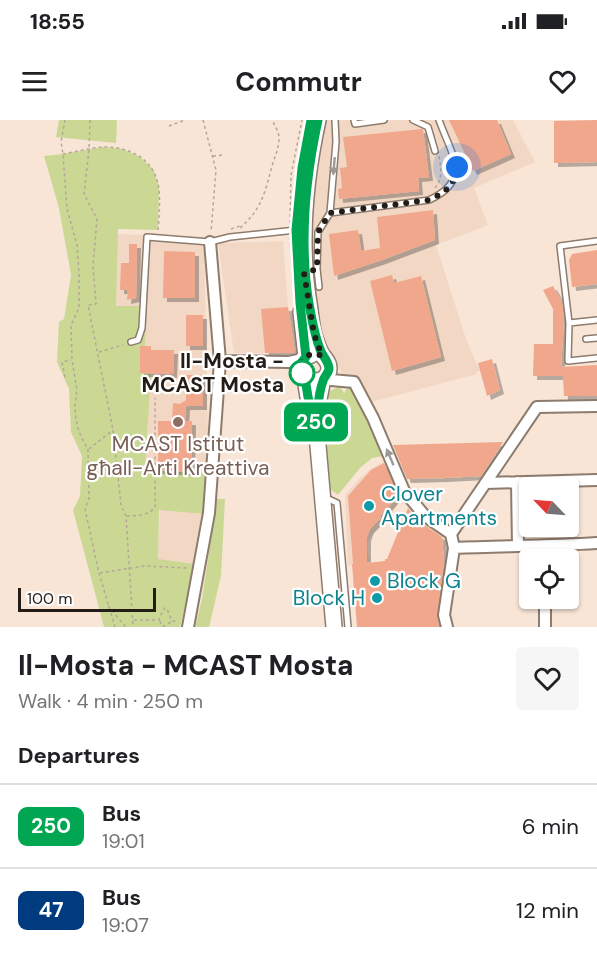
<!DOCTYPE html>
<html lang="en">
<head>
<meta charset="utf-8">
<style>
	:root { --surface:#fff; --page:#f6f6f6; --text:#202124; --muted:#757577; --line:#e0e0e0 }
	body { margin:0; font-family:"DM Sans",sans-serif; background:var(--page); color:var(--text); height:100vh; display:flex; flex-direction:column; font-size:22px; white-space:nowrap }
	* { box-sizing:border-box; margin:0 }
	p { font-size:20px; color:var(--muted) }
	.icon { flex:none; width:33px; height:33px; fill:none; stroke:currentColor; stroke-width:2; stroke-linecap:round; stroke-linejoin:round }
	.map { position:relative; height:507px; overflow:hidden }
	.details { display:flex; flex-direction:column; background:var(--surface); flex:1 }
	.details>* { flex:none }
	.badge { padding:0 12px; border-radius:9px; font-size:21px; line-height:39px }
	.needle { width:39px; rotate:295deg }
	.tools { position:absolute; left:519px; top:357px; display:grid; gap:12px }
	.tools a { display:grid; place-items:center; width:60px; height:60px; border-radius:6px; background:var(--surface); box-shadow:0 2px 4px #0004; font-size:30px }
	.scale { position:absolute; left:18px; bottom:15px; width:138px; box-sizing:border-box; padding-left:6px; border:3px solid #241d17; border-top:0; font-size:16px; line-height:21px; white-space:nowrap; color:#241d17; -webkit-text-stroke:4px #fff; paint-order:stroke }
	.you { position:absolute; width:30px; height:30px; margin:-15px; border:4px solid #fff; border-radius:50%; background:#1a73e8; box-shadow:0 0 0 9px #1a73e833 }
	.map>.badge { position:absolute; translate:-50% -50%; box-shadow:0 0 0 3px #fff }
	h2 { padding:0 18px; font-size:22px; line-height:54px }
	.round { display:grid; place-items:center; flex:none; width:63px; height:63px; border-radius:6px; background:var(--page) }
	.summary { display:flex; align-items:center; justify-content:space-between; height:102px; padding:0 18px }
	h1 { font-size:28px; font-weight:700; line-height:45px }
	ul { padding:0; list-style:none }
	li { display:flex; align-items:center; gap:18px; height:84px; padding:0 18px; border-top:2px solid var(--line) }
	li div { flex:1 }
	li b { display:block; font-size:22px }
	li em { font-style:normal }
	li .badge { min-width:66px; font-weight:700; text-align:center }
	.status { display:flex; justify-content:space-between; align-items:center; height:42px; padding:0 30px; background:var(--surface); direction:ltr }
	.status svg { height:16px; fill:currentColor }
	header { display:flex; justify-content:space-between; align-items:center; height:78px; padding:0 18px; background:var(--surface); font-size:27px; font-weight:700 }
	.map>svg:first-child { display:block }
	.built { fill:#f2d8c4 }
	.green { fill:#cad894 }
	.building { fill:#f1a78c; filter:url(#shadow) }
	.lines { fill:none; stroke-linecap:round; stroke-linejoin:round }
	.lane-casing { stroke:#8d7c6e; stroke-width:8 }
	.street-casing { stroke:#8d7c6e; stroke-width:14 }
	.secondary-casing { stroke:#8d7c6e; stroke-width:18 }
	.path { stroke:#b5a699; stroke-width:1.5; stroke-dasharray:3 3; stroke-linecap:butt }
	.lane { stroke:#fff; stroke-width:5 }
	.street { stroke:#fff; stroke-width:10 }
	.secondary { stroke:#fff; stroke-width:15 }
	.oneway { fill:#9c9997 }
	.line-casing { stroke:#fff; stroke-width:14 }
	.line { stroke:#00a651; stroke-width:9 }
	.walk { stroke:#241d17; stroke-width:6; stroke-dasharray:0 10.8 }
	.stop-dot { fill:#fff; stroke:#00a651; stroke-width:3 }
	.education-dot { fill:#8d6e63; stroke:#fff; stroke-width:2 }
	.culture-dot { fill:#0f9aa8; stroke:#fff; stroke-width:2 }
	.labels { text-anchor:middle; stroke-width:4.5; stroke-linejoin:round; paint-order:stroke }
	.stop-label { font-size:21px; font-weight:bold; fill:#241d17; stroke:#fff; text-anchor:end }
	.education-label { font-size:21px; fill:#785e54; stroke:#fff }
	.culture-label { font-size:21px; fill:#0d838f; stroke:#fff; text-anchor:start }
</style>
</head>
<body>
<div class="status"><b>18:55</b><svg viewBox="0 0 49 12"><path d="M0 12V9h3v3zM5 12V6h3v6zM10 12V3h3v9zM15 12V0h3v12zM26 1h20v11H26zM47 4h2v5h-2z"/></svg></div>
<header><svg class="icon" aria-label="menu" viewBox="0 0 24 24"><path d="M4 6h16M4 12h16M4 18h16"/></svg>Commutr<svg class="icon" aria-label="heart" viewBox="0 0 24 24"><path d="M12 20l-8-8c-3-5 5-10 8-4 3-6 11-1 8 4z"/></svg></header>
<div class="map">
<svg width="597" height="507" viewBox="0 0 597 507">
	<defs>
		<filter id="shadow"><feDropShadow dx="4" dy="4" stdDeviation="0" flood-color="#0004"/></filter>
	</defs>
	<rect width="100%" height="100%" fill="#f8e5d6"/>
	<path class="built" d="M322,0H513L535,42L474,68L488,105L436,125L466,219L480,251L476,252L477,254L360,285L316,209L306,99Z
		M117,114L204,117L209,360L205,394L195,444L158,440L160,384L145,350L151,254L140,253V226H145L146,186H116Z
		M283,121L288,187L295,233H234L218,123Z
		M387,340L405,375L391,395L369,418L367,427L370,442L348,446L345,375L360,358L372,348Z
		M521,370H529L530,406L531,407V414H522Z"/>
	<path class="green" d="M59,0H117L116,23L56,17Z
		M103,27L123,29L140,37L153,49L159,66L158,110L118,109L116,186H147L145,226H140V253L151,254L145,350L209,353L205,394L159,390L158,439L195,444L180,507H104L73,390L80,376L82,336L71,312L69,269L57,242L59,202L64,199L71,155L59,88L44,36L63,34Z
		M340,267L344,273L348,267L351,269L370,301L384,336L372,338L360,348L338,375L330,369L322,293L330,271L336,268Z
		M217,379H225L221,456L209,507H195L202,479Z"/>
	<path class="building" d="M449,0H497L511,34L473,51Z
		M597,0V42L554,43V1Z
		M422,9L423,10L429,57L418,58L419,71L339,79L338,69L342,68L340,48L347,47L343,17Z
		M433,90L435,120L382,140L334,156L329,114L358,110L361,131L380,128L377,97Z
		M129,124H137L136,178L127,180L128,170H120L121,143H129Z
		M597,130V164L572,167L569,140L572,134Z
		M164,131L195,132V178H163Z
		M392,155L394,163L421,156L441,237L392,251L370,161Z
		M553,166L562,182L564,199L561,247L597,245V276H564L563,256H533L534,224H553V189L543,170Z
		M288,187L295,233H265L261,189Z
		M186,195H203V226H186Z
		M140,226H151V230H174L173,254L140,253Z
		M492,239L500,270L487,276L478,243Z
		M186,255H203V286H186L185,301H192L191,352L158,350V301H172L173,283L180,284L186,280Z
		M503,322L481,356L445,358L407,359L393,325Z
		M384,343L398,375L381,395V398L370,409L367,417V443L385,441V439H387L408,388L420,402L442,417L444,442L437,494L439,507H357L352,444H353L348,376L371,350Z"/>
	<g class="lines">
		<defs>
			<path id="lane" d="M354,0L355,4L384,0
				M413,0L428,7L435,31
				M330,93L336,22L335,0
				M597,121L560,126L569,203L568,241L597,238
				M319,167L317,149L318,112L330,93L429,80C473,60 451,34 439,0
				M569,203L597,200
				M586,219L597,218
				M131,222L138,220L142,208L147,117L210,122L230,117L296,110
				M324,377L337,383L348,507"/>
			<path id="street" d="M210,122L220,241
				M325,257L331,260L354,262L373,298L404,371L425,396L451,414
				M517,362L518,426
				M486,363L597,360
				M454,428C502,426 549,426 597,423
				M545,478V507
				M188,507L209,393L220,241L289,242L303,239
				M447,507L444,495L454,428L451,414L537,287L597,286"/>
			<path id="secondary" d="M301,192L306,237
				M313,234L303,239L301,243L302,253L305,258L308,277L314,297
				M305,258C314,263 329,262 329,248C329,242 326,240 323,236C319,231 316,221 314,215C311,205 311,194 309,183C299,123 305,60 318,0
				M323,259L319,279L316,303L334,507"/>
		</defs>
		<use href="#lane" class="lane-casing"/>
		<use href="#street" class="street-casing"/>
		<use href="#secondary" class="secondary-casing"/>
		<path class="path" d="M65,0L61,22L63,34L67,89L77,125L79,153V188L71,205L72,240L77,270L75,286L76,300L79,312L88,330L89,379L85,389L99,453L115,507
			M90,0L89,30L84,74L97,99L93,146L96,184L88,185L113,310L121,385L126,396L133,507
			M203,0L216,50L211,112
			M169,6L185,0
			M63,34C75,32 93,27 105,27C130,27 153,39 158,64C161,77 159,97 158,111
			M213,36L223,35
			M435,68C443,58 441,48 439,36
			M290,103L291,55L302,0
			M240,108C262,89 265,72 272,46C275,36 279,28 279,18C279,12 275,6 272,0
			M231,109L240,106
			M290,117L294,181
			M99,232L123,225
			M65,257L62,242L71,240
			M89,329L113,310
			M127,396C136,396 150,395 155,387V278
			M382,396L398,378
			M100,453L144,446L188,448
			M108,486L126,507
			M134,500H159L163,490L165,488L167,489L172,501H178
			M160,501L161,505L164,506L171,502"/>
		<use href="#lane" class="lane"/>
		<use href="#street" class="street"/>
		<use href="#secondary" class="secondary"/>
	</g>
	<defs><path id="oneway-solid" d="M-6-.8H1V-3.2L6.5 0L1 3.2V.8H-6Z" transform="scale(1.5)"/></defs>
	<g class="oneway">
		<use href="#oneway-solid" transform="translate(334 46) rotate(95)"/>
		<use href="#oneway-solid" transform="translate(390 337) rotate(-113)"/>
	</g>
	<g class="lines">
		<defs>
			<path id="line" d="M311,0L302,48L296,110L300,183L306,237L301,243V247L302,253L305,258L308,277L316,303C318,289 318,274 323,261C324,257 328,254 329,249C329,241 322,236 320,229C314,214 312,199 309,184C299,123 305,60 318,0"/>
		</defs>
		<use href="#line" class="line-casing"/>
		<use href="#line" class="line"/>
		<path class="walk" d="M302,253L301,243C306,234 313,232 322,236L314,214L304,153L317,149L318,112L330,93L429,80C446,72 454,66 457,47"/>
	</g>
	<circle class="stop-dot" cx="302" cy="253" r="12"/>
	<circle class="education-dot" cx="178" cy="302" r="6"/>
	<g class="culture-dot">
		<circle cx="369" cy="386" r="6"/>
		<circle cx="375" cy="461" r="6"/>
		<circle cx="377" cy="478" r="6"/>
	</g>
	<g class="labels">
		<g class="stop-label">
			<text x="284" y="248">Il-Mosta -<tspan x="284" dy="24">MCAST Mosta</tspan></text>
		</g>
		<g class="education-label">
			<text x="178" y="331">MCAST Istitut<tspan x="178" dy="24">għall-Arti Kreattiva</tspan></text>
		</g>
		<g class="culture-label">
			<text x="381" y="381">Clover<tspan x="381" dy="24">Apartments</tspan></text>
			<text x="387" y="468">Block G</text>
			<text x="365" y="485" text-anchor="end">Block H</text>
		</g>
	</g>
</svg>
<div class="tools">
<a><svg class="needle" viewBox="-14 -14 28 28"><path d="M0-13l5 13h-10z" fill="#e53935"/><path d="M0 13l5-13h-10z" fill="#757577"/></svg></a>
<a><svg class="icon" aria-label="locate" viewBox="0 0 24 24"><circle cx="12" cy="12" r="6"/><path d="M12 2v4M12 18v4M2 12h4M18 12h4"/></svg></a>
</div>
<div class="scale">100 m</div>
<div class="you" style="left:457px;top:47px"></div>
<b class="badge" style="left:316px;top:302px;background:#00a651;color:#fff">250</b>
</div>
<section class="details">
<div class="summary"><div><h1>Il-Mosta - MCAST Mosta</h1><p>Walk · 4 min · 250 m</p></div><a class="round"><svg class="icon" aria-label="heart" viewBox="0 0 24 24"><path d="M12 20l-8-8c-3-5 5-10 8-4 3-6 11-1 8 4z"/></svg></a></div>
<h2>Departures</h2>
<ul>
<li><span class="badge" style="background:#00a651;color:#fff">250</span><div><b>Bus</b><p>19:01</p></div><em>6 min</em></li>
<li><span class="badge" style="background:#003b80;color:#fff">47</span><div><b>Bus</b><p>19:07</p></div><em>12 min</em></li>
</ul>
</section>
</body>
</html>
